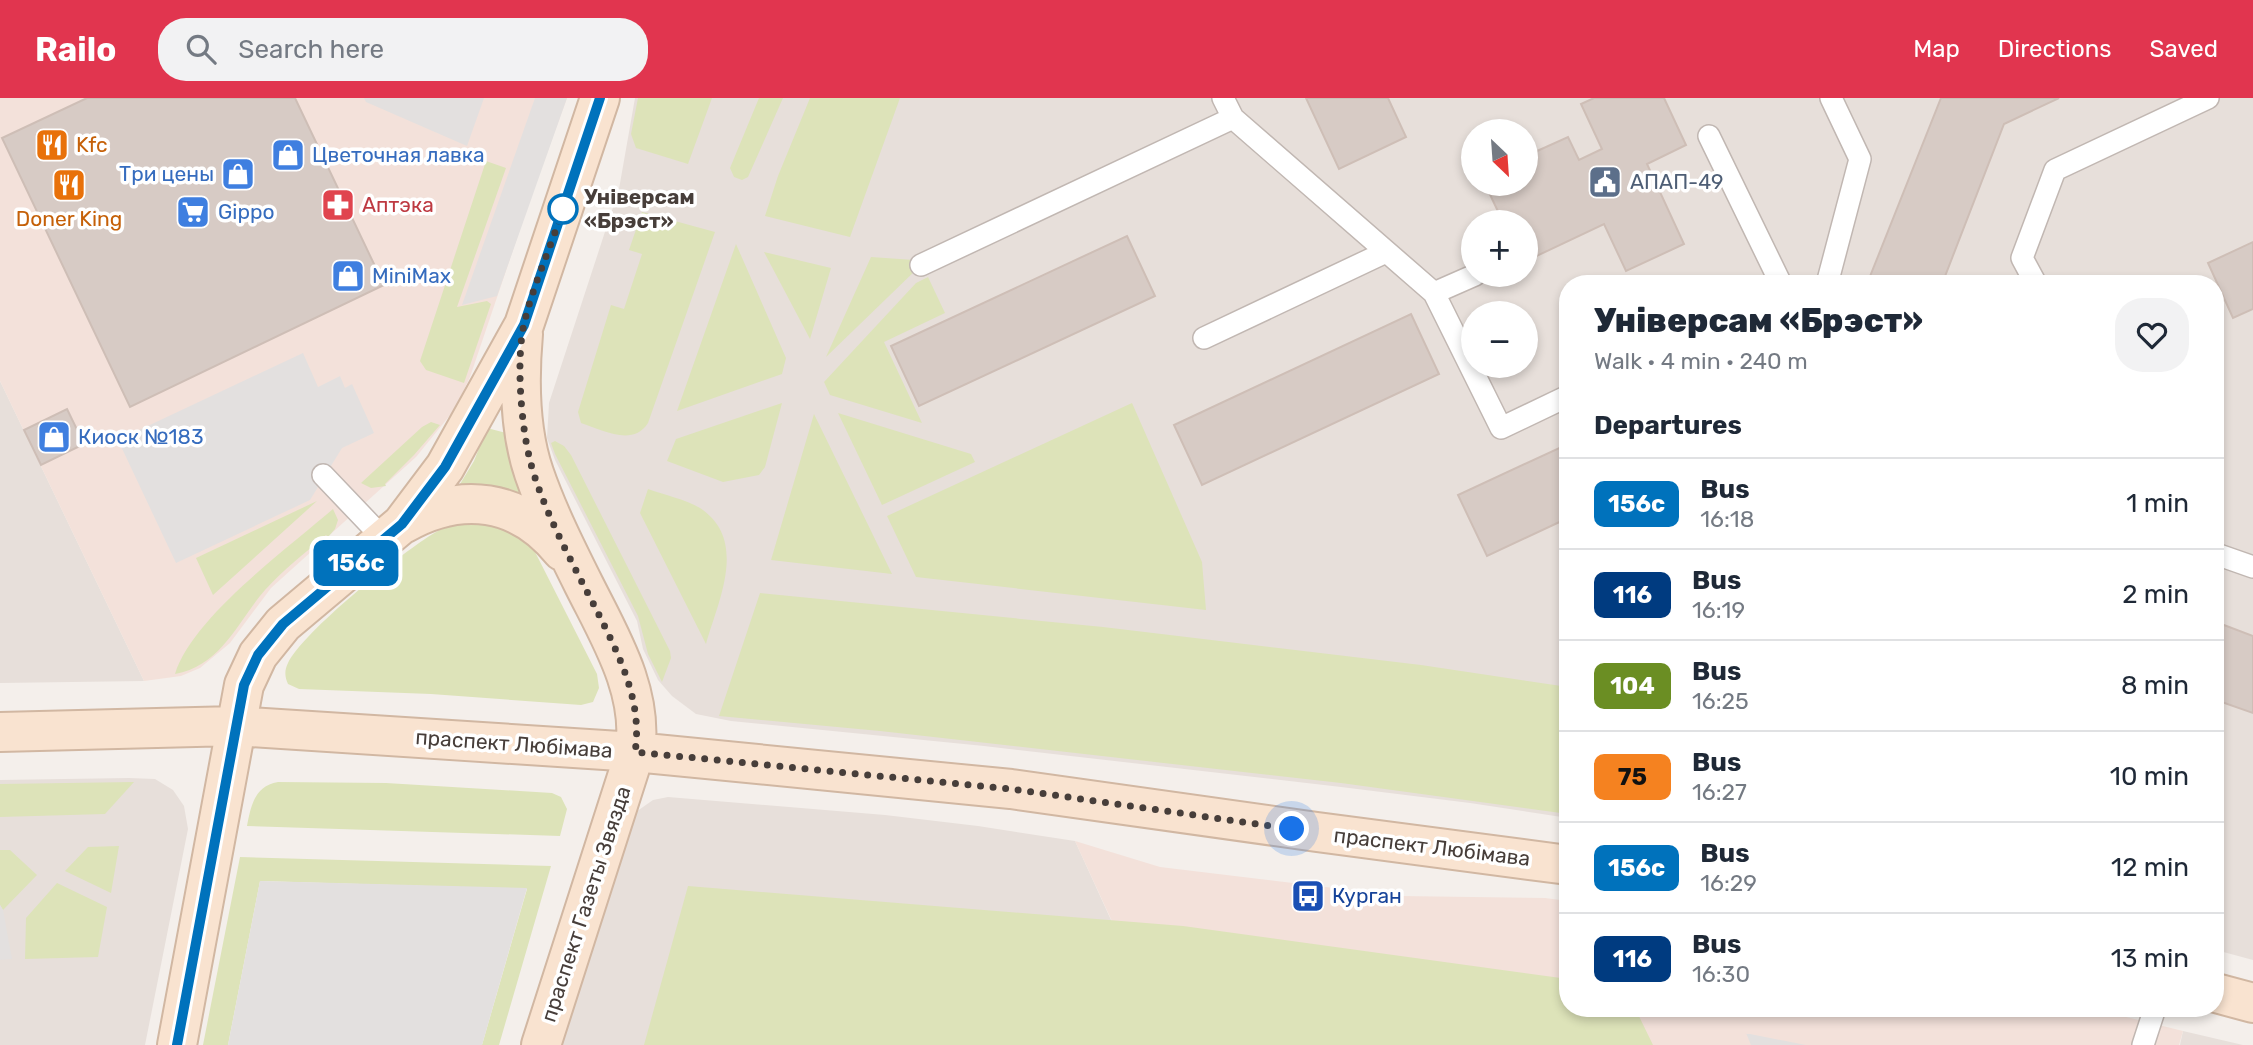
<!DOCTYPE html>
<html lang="en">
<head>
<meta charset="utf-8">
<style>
	:root { --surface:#fff; --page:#f2f2f3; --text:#1f2937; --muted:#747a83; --line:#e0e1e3; --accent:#e1354f }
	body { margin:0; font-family:Rubik,sans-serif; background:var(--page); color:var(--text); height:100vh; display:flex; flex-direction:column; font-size:26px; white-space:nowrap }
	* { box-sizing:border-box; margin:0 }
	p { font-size:23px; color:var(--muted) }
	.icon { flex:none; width:38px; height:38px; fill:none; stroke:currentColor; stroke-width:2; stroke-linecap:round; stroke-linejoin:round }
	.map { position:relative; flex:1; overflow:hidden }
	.details { position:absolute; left:1559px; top:177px; width:665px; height:742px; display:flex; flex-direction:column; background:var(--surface); border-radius:28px; box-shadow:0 4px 10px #0003 }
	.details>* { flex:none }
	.badge { padding:0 14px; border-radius:10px; font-size:24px; line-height:46px }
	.needle { width:46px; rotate:155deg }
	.fabs { position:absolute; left:1461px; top:21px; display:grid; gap:14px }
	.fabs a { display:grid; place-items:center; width:77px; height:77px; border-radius:50%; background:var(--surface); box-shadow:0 4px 10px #0003; font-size:35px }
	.you { position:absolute; width:35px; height:35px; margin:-18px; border:5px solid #fff; border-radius:50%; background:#1a73e8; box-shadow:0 0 0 10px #1a73e833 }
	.map>.badge { position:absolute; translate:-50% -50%; box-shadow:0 0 0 4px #fff }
	h2 { padding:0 35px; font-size:26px; line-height:63px }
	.round { display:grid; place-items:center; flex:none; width:74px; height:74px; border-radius:28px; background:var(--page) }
	.summary { display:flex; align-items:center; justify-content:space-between; height:119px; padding:0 35px }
	h1 { font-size:33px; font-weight:800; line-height:52px }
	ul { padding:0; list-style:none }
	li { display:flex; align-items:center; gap:21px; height:91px; padding:0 35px; border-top:2px solid var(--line) }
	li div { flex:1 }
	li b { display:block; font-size:26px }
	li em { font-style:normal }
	li .badge { min-width:77px; font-weight:700; text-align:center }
	header { display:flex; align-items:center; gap:42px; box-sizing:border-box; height:98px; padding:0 35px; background:var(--accent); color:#fff }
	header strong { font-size:33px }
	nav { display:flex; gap:38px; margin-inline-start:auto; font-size:24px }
	.search { width:490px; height:63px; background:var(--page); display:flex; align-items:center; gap:18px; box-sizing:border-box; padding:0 24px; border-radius:28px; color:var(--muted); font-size:26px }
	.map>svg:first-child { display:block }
	.residential { fill:#e7dfda; fill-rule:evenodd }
	.commercial { fill:#f3e1da }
	.green { fill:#dde3b9 }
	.parking { fill:#e3e0df }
	.building { fill:#d7cbc5; stroke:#cebeb6; stroke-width:2 }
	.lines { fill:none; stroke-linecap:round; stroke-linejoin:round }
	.service-casing { stroke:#c1b7b2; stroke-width:24 }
	.secondary-casing { stroke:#d1b7a2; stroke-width:42 }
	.service { stroke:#fff; stroke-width:21 }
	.secondary { stroke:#f9e3d0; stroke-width:38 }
	.line-casing { stroke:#fff; stroke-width:16 }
	.line { stroke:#0072bc; stroke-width:10 }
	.walk { stroke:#473e3a; stroke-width:7; stroke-dasharray:0 12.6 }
	.stop-dot { fill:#fff; stroke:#0072bc; stroke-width:3.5 }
	.labels { text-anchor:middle; stroke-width:7; stroke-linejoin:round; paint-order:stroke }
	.food-label { font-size:21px; fill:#c56008; stroke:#fff; text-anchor:start }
	.shop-label { font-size:21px; fill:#366cbe; stroke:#fff; text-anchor:start }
	.service-label { font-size:21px; fill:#4e5e75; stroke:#fff; text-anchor:start }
	.stop-label { font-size:21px; font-weight:bold; fill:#473e3a; stroke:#fff; text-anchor:start }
	.health-label { font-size:21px; fill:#be3a42; stroke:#fff; text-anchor:start }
	.street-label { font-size:21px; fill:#473e3a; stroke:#fff }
	.transit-label { font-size:21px; fill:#164399; stroke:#fff; text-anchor:start }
</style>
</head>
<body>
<header>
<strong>Railo</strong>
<div class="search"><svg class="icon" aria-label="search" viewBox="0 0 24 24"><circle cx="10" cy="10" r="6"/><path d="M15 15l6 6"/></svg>Search here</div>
<nav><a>Map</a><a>Directions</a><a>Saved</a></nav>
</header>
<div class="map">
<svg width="2253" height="947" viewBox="0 0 2253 947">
	<rect width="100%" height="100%" fill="#f4efeb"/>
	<path class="residential" d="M635,0H2253V862L2216,852V186H1568V720L1470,705L1341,689L984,648L731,623L696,616L672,598L658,582L643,551L637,523L555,362L547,340L549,305L619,91ZM1474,33H1526V86H1474ZM1474,124H1526V177H1474ZM1474,215H1526V268H1474Z
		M0,283L144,583L0,585Z
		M129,680L155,681L173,692L184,708L188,731L145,947H0V682Z
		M668,699L885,717L978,728L1075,743L1168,947H557L633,716L653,702Z
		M2183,933L2243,947H2180Z"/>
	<path class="commercial" d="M0,0H567L532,96L470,279L455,311L416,359L271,490L230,545L200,570L181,578L144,583L0,283Z
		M1075,743L1160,769L1400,798L1545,800L1568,803V910H2090L2183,933L2179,947H1169Z"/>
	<path class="green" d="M638,0H712L688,66L636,50L631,36Z
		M759,0H783L748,79L742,82L734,79L730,70Z
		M810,0H900L850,139L765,118L778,78Z
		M486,63L506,70L457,209L487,203L491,206L464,285L426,272L420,263Z
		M642,114L715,134L648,325C633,349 602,332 581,325L578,314L611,207L624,211L642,156L629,152Z
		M736,146L786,260L782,276L677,313Z
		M764,154L831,170L810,241Z
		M871,159L914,162L918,170L826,259Z
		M928,179L945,215L884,244L922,325L830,297L824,284L916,185Z
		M782,305L765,369L759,377L723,384L667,363L676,341Z
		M1132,305L1202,464L1206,512L916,479L887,418Z
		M838,315L971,356L975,364L882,407Z
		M814,316L892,476L771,462Z
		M431,324L440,327L414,357L385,386L386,388L371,390L361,385L422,329Z
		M487,330L510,336L528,400L457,391L474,363Z
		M555,343L564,348L571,357L670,553L671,560L662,584L648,556L638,518L555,356L551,345Z
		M648,391C665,397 684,401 700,410C749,442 718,503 706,546L640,415Z
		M317,403L213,497L196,460Z
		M333,411L338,422L335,431L328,439L326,437C305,455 283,472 265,492C237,524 222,567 175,576C192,520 288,450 333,411Z
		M466,423L496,424L532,448L597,576L599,590L593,604L581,607L431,596L299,591L288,586C285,579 284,573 288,565C303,534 399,457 431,437C442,430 454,426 466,423Z
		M760,495L1103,529L1421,567L1568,589V716L1341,685L880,633L719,618Z
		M134,684L105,716L0,719V686Z
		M278,684L386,685L552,695L561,699L567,711L560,738L247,728C251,707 255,688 278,684Z
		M119,748L111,795L65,773L88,749Z
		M0,752H10L37,777L3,812L0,807Z
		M240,759L551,768L499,947H482L527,791L260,783L228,947H203Z
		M57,785L107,809L98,859L25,861L26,820Z
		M688,788L1183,828L1568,881V910H1635L1653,947H644Z"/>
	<path class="parking" d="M364,0H484L467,48L366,4Z
		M535,0H567L497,198L462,207Z
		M303,255L318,289L340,278L345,290L352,286L374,335L342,350L310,402L176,465L118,342Z
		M260,783L527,790L482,947H228Z
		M0,807L3,812L12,861L0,862Z
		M1746,935H1745L1806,947H1751Z"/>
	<path class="building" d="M87,0H295L384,187L130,309L2,40Z
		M1306,0H1388L1406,39L1339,71Z
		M1594,0H1664L1686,47L1647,66L1684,146L1626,173L1604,126L1526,163V124H1503L1485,86H1526V58L1568,39L1579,62L1602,51L1581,6Z
		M1941,0H2059L2004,26L1942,186H1867Z
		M1127,138L1155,198L919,308L891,248Z
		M2253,144V211L2233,220L2208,165Z
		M1411,216L1439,276L1202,387L1174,327Z
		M67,311L84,346L41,367L24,332Z
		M1568,346V420L1487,458L1458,397Z
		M2216,524L2253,538V615L2216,602Z"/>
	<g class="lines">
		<defs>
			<path id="service" d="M1223,0L1233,20L1434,195L1501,330L1568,298
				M1709,38L1781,186
				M921,167L1233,20
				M1827,186L1860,61L1831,0
				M2036,186L2022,160L2055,72L2208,0
				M1434,195L1475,177
				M1204,240L1386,154
				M323,377L384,441
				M2216,456L2253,469
				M2143,947L2155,910"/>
			<path id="secondary" d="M523,236C519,281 519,331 534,375C547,413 566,451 584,487C610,539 644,594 635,654L541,947
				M403,426C461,393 519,400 562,453
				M0,634L235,628L635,654L1011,691L1317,734L1568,767
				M2216,895L2253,905
				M177,947L244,587L258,557L283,526L402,426L445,369L524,227L600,0"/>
		</defs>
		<use href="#service" class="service-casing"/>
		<use href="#secondary" class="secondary-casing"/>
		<use href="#service" class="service"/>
		<use href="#secondary" class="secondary"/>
	</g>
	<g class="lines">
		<defs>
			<path id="line" d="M177,947L244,587L258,557L283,526L402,426L445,369L524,227L600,0"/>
		</defs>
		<use href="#line" class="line-casing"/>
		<use href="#line" class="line"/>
		<path class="walk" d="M563,111C551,149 533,187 524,226C516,261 521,324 529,358C540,407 574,468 597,513C619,557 643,604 635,654L1011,691L1292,731"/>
	</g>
	<defs>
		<symbol id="restaurant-square" viewBox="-11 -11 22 22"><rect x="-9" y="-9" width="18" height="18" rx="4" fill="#e8710a" stroke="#fff"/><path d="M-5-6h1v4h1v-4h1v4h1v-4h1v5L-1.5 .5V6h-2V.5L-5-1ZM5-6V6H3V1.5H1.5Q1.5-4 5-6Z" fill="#fff"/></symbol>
		<symbol id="shop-square" viewBox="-11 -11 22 22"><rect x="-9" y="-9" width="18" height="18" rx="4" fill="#3f7fe0" stroke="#fff"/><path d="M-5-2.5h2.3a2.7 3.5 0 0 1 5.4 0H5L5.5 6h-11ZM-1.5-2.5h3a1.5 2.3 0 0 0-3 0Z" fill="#fff"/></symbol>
		<symbol id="civic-square" viewBox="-11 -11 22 22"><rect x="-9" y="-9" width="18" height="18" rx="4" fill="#5c6f8a" stroke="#fff"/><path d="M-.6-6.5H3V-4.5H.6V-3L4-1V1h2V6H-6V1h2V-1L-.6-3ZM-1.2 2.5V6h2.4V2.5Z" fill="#fff"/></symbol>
		<symbol id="pharmacy-square" viewBox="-11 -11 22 22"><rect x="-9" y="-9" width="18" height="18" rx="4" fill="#e0444e" stroke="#fff"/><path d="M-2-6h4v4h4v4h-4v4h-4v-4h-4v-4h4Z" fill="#fff"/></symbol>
		<symbol id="supermarket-square" viewBox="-11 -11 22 22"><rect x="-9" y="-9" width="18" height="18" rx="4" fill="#3f7fe0" stroke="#fff"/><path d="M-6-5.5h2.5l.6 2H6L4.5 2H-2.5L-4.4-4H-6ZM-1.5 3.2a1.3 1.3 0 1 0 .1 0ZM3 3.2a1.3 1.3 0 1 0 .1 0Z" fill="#fff"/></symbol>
		<symbol id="bus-square" viewBox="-11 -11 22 22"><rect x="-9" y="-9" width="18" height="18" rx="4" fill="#1a4fb4" stroke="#fff"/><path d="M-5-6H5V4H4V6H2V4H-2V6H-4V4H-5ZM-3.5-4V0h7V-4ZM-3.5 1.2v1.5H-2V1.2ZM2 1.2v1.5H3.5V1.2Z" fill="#fff"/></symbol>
	</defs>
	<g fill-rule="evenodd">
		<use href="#restaurant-square" x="33" y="28" width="38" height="38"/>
		<use href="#shop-square" x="269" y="38" width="38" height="38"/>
		<use href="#shop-square" x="219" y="57" width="38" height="38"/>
		<use href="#civic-square" x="1586" y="65" width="38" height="38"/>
		<use href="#restaurant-square" x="50" y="68" width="38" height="38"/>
		<use href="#pharmacy-square" x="319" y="88" width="38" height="38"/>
		<use href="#supermarket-square" x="174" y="95" width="38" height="38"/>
		<use href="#shop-square" x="329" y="159" width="38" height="38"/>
		<use href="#shop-square" x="35" y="320" width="38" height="38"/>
		<use href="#bus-square" x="1289" y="779" width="38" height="38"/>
	</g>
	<circle class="stop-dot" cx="563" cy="111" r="14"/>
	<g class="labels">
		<g class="food-label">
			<text x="76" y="54">Kfc</text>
			<text x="69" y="128" text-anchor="middle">Doner King</text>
		</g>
		<g class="shop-label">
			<text x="312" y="64">Цветочная лавка</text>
			<text x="214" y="83" text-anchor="end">Три цены</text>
			<text x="218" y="121">Gippo</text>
			<text x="372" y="185">MiniMax</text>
			<text x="78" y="346">Киоск №183</text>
		</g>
		<g class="service-label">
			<text x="1630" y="91">АПАП-49</text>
		</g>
		<g class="stop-label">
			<text x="584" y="106">Універсам<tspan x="584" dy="24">«Брэст»</tspan></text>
		</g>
		<g class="health-label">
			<text x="362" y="114">Аптэка</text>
		</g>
		<g class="street-label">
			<text transform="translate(514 646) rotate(4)" y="7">праспект Любімава</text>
			<text transform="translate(1432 749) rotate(7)" y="7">праспект Любімава</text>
			<text transform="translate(586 806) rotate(-72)" y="7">праспект Газеты Звязда</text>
		</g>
		<g class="transit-label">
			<text x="1332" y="805">Курган</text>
		</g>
	</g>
</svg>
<div class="fabs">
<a><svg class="needle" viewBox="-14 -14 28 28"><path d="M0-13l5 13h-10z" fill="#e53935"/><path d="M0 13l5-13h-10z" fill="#747a83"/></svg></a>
<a>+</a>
<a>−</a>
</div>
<div class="you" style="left:1292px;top:731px"></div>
<b class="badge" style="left:356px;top:465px;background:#0072bc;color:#fff">156с</b>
<section class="details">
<div class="summary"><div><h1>Універсам «Брэст»</h1><p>Walk · 4 min · 240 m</p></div><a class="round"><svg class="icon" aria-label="heart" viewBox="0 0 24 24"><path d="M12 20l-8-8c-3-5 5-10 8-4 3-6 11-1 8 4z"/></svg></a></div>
<h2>Departures</h2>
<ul>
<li><span class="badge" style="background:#0072bc;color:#fff">156с</span><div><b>Bus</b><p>16:18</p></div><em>1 min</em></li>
<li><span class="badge" style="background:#003b80;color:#fff">116</span><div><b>Bus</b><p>16:19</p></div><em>2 min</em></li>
<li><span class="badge" style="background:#6b8e23;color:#fff">104</span><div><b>Bus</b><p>16:25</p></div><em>8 min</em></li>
<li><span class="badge" style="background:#f58220;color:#111">75</span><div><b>Bus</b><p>16:27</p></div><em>10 min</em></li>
<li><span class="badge" style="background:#0072bc;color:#fff">156с</span><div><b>Bus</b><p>16:29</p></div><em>12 min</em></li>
<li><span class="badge" style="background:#003b80;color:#fff">116</span><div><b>Bus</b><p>16:30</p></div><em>13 min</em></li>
</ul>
</section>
</div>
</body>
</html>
